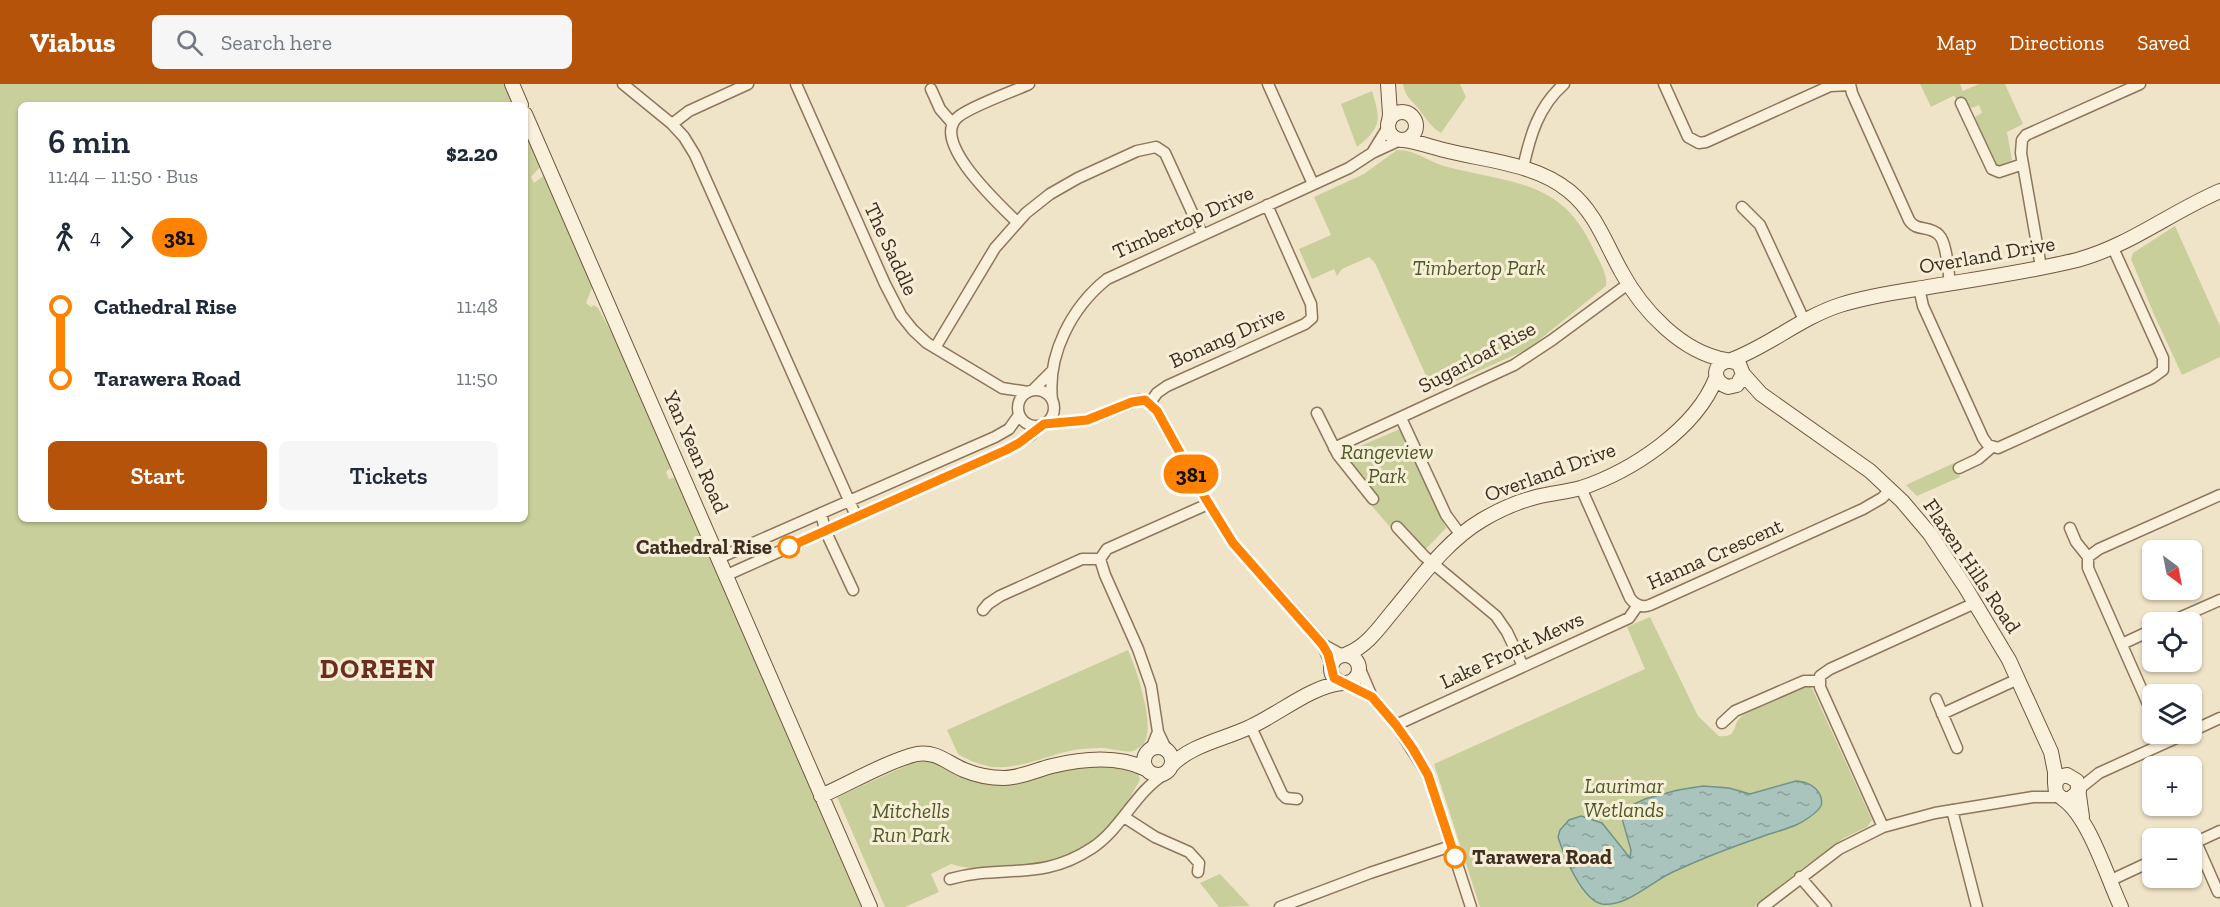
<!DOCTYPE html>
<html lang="en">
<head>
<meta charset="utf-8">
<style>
	:root { --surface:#fff; --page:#f6f6f7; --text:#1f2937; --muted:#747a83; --accent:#b45309 }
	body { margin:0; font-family:"Zilla Slab",serif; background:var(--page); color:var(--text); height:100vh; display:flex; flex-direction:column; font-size:22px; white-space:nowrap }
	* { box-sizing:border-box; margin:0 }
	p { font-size:20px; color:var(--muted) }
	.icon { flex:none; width:33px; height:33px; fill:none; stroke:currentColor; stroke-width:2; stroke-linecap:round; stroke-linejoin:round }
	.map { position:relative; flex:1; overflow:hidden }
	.panel { position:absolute; left:18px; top:18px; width:510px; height:420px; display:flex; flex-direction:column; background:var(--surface); border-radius:9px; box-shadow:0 2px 4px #0004 }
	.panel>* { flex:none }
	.badge { padding:0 12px; border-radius:20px; font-size:21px; line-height:39px }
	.needle { width:39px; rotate:148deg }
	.controls { position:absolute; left:2142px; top:456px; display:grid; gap:12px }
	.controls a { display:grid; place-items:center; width:60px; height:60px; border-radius:9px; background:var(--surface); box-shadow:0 2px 4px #0004; font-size:30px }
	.map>.badge { position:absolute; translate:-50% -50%; box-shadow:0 0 0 3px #fff }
	.legs { display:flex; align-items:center; gap:9px; height:66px; padding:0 30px; font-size:20px }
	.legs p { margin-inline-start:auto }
	.overview { display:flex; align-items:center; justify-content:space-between; height:102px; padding:0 30px }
	h1 { font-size:33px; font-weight:600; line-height:45px }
	.action { display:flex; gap:12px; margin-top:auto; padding:12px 30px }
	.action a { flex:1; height:69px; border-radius:9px; background:var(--accent); color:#fff; font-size:24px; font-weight:600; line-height:69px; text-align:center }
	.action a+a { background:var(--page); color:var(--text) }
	ul { padding:0 30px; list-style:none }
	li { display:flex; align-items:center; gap:21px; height:72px; font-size:22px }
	li i { display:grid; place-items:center; width:9px; height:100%; margin:0 8px; background:currentColor }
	li i::after { content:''; width:15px; height:15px; margin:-8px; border:4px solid; border-radius:50%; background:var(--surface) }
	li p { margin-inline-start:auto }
	li:first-child i { background:linear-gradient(#0000 50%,currentColor 0) }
	li:last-child i { background:linear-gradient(currentColor 50%,#0000 0) }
	header { display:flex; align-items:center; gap:36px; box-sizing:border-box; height:84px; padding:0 30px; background:var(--accent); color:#fff }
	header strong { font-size:28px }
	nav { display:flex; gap:33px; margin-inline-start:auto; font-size:21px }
	.search { width:420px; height:54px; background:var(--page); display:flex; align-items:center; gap:15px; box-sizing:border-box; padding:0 21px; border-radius:9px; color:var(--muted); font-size:22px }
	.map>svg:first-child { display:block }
	.green { fill:#c9cf9b }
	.water { fill:url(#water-ripples); stroke:#6f938a; stroke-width:1.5 }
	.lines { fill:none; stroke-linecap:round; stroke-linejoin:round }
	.street-casing { stroke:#8d765c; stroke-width:13 }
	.secondary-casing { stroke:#6f573f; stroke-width:16 }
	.street { stroke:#faf1dc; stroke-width:10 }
	.secondary { stroke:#faf1dc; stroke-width:14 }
	.line-1-casing { stroke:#fff; stroke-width:14 }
	.line-1 { stroke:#ff8200; stroke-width:9 }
	.stop-1-dot { fill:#fff; stroke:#ff8200; stroke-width:3 }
	.labels { text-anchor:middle; stroke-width:6; stroke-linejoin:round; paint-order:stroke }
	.street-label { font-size:21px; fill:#3d2e20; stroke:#f7eed8 }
	.park-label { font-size:21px; font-style:italic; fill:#4d5a26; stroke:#f7eed8 }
	.stop-label { font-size:21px; font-weight:bold; fill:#3d2e20; stroke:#f7eed8; text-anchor:end }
	.district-label { font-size:27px; font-weight:bold; letter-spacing:1.5px; fill:#6b2e1e; stroke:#f7eed8 }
</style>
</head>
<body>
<header>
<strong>Viabus</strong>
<div class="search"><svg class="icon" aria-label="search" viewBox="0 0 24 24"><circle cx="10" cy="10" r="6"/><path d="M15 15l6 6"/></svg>Search here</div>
<nav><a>Map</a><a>Directions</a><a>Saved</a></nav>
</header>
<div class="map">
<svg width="2220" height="823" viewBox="0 0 2220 823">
	<defs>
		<pattern id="water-ripples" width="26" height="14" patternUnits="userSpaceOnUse" patternTransform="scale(1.5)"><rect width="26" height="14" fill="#a9c4bc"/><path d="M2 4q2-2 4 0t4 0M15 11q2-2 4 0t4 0" fill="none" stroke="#8ba098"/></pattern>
	</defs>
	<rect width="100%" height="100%" fill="#f0e4c8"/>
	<path class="green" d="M0,0H508L517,21H21V435H525V40L542,81L531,93L534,99L546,90L593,201L586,219L591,223L594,221L598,224L622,267L672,383L666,388L669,395L676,393L746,550L863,823H0Z
		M1403,0H1460L1466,13L1441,49C1431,43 1428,37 1421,28C1413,16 1406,16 1403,0Z
		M1920,0H1960L1963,7L1979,0H2005L2023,40L2007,48L2012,76L2000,81L1995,80L1975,33L1982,29L1979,21L1972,24L1953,12L1931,23Z
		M1372,7C1381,36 1382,43 1357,63L1341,20Z
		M1397,66C1415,65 1430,79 1448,83C1512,100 1561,95 1593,164C1598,176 1608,189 1606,202L1528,265L1433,307L1375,179L1369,173L1342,185L1337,192L1334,185L1312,195L1299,165L1331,151L1314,113L1364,90Z
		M2175,142L2220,242V273L2182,291L2153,228L2131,175L2133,169Z
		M1400,345L1446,444L1424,467L1400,439L1391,444L1371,421L1379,414L1345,373L1346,368Z
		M1954,379L1960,393L1917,412L1906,401Z
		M1650,533L1698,632L1719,652C1739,654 1731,641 1741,633C1752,624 1789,610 1804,603L1811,602L1872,736L1867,743L1844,754L1800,786L1754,823H1480L1434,680L1645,585L1627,543Z
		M1128,566C1136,584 1156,642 1144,659C1142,662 1136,666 1133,667C1125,669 1114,665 1105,664C1098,664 1090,664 1082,665C1052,668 1023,686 992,683C980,681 968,676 958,670L947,646Z
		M936,675L967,693L1051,686L1092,681L1136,682L1140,696C1106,757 1073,780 1002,783C984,784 969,786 951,780L931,790L939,808L905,823H885L837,713L910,680Z
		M1220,790L1250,822L1219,823L1200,799Z"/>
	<path class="water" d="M1796,697C1804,698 1810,699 1816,705C1820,709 1823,716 1821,722C1817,729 1803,738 1796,741C1784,746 1772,749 1761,753C1732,763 1703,774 1675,787C1653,796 1628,823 1602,820C1582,816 1564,772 1558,753L1560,746L1569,736L1581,732L1602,739L1630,774L1631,766L1621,731L1626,724L1645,715L1678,706L1703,702L1729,704L1750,710Z"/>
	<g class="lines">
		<defs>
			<path id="street" d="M623,0L672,40L684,53L695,71L856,432
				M796,0L885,200L901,231L913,246L927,259L1002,304L1028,308
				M1268,0L1313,100
				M1664,0L1688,53L1699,59L1706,58L1830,2L1850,1
				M1850,0L1852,9L1909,136C1916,148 1929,141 1939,151C1947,159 1948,187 1950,199
				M931,5L940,25L953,40
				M1961,19L1992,85L1999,88L2023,80
				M672,40L689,27L748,0
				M1372,69L1388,43
				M1523,84C1530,52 1538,23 1564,0
				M1742,123L1760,141L1804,236
				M1017,138C1001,122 929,57 958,33C971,22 1012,8 1029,0
				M2041,183L2021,69L2022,56L2026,51L2140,0
				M1919,204L1923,222L1983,354L1988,361L1998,364L2152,294L2163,286V274L2113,164
				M935,264L995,164L1026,129L1050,110L1078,94L1137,67L1156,63L1165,69L1202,150
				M1018 324a18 18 0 1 1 36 0a18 18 0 1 1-36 0Z
				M1033,306L1053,286
				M1052,316C1047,270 1072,223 1107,195L1349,84L1372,69L1400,56
				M1150,319L1157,309L1167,302L1305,240L1312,234L1311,220L1267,121
				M1317,329L1338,371L1373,415
				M1401,334L1446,431L1460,450
				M1044,340L1087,336L1139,316L1150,319L1157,327L1201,407L1233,459L1322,559L1331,581
				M1334,364L1514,281L1552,256L1628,200
				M1959,384L1978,375L1992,363
				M1581,404L1630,514C1635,521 1642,524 1650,521L1863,425L1882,414L1891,405
				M821,429L825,446L853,506
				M1397,443L1424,472L1496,532L1507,548L1523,582
				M2070,444L2076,458L2088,473
				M719,474L995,353L1009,345L1019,331
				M1100,475L1105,491L1138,565L1151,602L1158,648L1151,665
				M727,491L1006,366L1031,351L1041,341
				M983,526L988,520L1000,512L1082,475H1100L1107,465L1208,420
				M2170,538L2220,516
				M1322,560L1342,571
				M2122,560L2152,546
				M1360,585L1372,613L1396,641L1428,691L1471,823
				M1345,599L1371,613
				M1936,615L1957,664
				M2152,629L2088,484V473L2099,465L2220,411
				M1942,630L2018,595
				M1722,639L1735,627L1804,597H1819
				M1396,641L1629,534L1638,521
				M1251,643L1282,710L1286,714L1297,715
				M2192,647L2220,634
				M1158,648L1166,665
				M2079,705L2099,689L2185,650
				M1952,726L1977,823
				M1124,733L1155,753L1189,768L1199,779L1198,788
				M1883,743L1820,603V592L1830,585L1975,519
				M2196,758L2218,808
				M2192,760L2220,747
				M1800,793L1826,823
				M950,795C1002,780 1041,798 1092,764C1122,744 1135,708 1165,690
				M2109,797L2152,777
				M1280,823L1370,789L1451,762
				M1763,823L1839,765L1883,743L1935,729L2033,713H2059"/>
			<path id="secondary" d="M512,0L521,21
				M1388,0L1390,30L1389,38
				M1388 42a14 14 0 1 1 28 0a14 14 0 1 1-28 0Z
				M525,30L870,823
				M1404,56C1419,58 1434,64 1448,67C1489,77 1536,80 1569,107C1595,128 1605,158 1621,187C1642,226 1681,268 1726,276
				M1731,276C1769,262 1800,234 1840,221C1865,213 1890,209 1916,205C1969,196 2024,189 2077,176C2129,162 2171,128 2220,107
				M1743,290L1737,301L1728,303C1705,295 1719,268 1739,280L1743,290L1761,310L1870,387L1902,417L1930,450L1964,501L2009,576L2051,668L2055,688V699
				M1347,570C1367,562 1379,544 1393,527C1420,495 1445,458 1482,436C1499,426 1517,418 1536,413C1551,409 1567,408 1581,404C1632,387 1696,345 1716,294
				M1331 585a14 14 0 1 1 28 0a14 14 0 1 1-28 0Z
				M1144 677a14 14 0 1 1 28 0a14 14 0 1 1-28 0Z
				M1171,682C1190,661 1225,655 1250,643C1279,630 1311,602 1342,599
				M2079,707L2070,715H2063L2056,709L2055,699L2060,693L2067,691L2077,697L2082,733
				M821,712C848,700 890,676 917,670C937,667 947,679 964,686C976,691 990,694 1004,694C1020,694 1036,686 1052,682C1081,675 1118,671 1146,685
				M2063,715C2089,733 2107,793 2121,823"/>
		</defs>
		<use href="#street" class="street-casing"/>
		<use href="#secondary" class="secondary-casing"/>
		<use href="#street" class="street"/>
		<use href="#secondary" class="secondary"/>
	</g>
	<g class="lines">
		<defs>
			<path id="line-1" d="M789,463L1006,366L1019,359L1044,340L1087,336L1132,318L1145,316L1157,327L1201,407L1233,459L1322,560L1328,570L1334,594L1372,613L1396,641L1413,665L1428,691L1455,773"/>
		</defs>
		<use href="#line-1" class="line-1-casing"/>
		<use href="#line-1" class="line-1"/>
	</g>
	<g class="stop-1-dot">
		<circle cx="789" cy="463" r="10"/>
		<circle cx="1455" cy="773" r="10"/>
	</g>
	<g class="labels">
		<g class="street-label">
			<text transform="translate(1183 138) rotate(-24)" y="7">Timbertop Drive</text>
			<text transform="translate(891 165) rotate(65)" y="7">The Saddle</text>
			<text transform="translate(1987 171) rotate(-10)" y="7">Overland Drive</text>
			<text transform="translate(1227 253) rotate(-24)" y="7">Bonang Drive</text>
			<text transform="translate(1477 273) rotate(-28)" y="7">Sugarloaf Rise</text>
			<text transform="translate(696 368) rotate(66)" y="7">Yan Yean Road</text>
			<text transform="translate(1550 388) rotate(-20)" y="7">Overland Drive</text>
			<text transform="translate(1715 470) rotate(-24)" y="7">Hanna Crescent</text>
			<text transform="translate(1972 482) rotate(56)" y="7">Flaxen Hills Road</text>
			<text transform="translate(1512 566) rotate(-25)" y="7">Lake Front Mews</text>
		</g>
		<g class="park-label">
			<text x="1479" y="191">Timbertop Park</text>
			<text x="1387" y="375">Rangeview<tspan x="1387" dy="24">Park</tspan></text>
			<text x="1624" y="709">Laurimar<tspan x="1624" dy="24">Wetlands</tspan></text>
			<text x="911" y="734">Mitchells<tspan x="911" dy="24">Run Park</tspan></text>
		</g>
		<g class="stop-label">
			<text x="772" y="470">Cathedral Rise</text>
			<text x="1472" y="780" text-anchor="start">Tarawera Road</text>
		</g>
		<g class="district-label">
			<text x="378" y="594">DOREEN</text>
		</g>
	</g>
</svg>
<div class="controls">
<a><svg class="needle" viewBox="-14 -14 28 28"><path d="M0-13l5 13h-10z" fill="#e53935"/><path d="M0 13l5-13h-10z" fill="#747a83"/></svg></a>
<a><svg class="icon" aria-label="locate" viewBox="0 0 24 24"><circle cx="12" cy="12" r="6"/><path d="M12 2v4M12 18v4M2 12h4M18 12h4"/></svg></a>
<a><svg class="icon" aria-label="layers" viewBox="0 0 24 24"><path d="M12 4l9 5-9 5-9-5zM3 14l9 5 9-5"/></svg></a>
<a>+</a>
<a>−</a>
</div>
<b class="badge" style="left:1191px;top:390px;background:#ff8200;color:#111">381</b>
<section class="panel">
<div class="overview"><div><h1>6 min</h1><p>11:44 – 11:50 · Bus</p></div><b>$2.20</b></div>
<div class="legs"><svg class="icon" aria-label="walk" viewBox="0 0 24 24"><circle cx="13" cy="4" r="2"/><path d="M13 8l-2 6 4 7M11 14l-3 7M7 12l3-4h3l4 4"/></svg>4<svg class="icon" aria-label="forward" viewBox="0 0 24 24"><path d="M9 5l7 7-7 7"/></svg><b class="badge" style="background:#ff8200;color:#111">381</b></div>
<ul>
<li><i style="color:#ff8200"></i><b>Cathedral Rise</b><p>11:48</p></li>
<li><i style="color:#ff8200"></i><b>Tarawera Road</b><p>11:50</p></li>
</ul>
<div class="action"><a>Start</a><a>Tickets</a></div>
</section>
</div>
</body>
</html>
